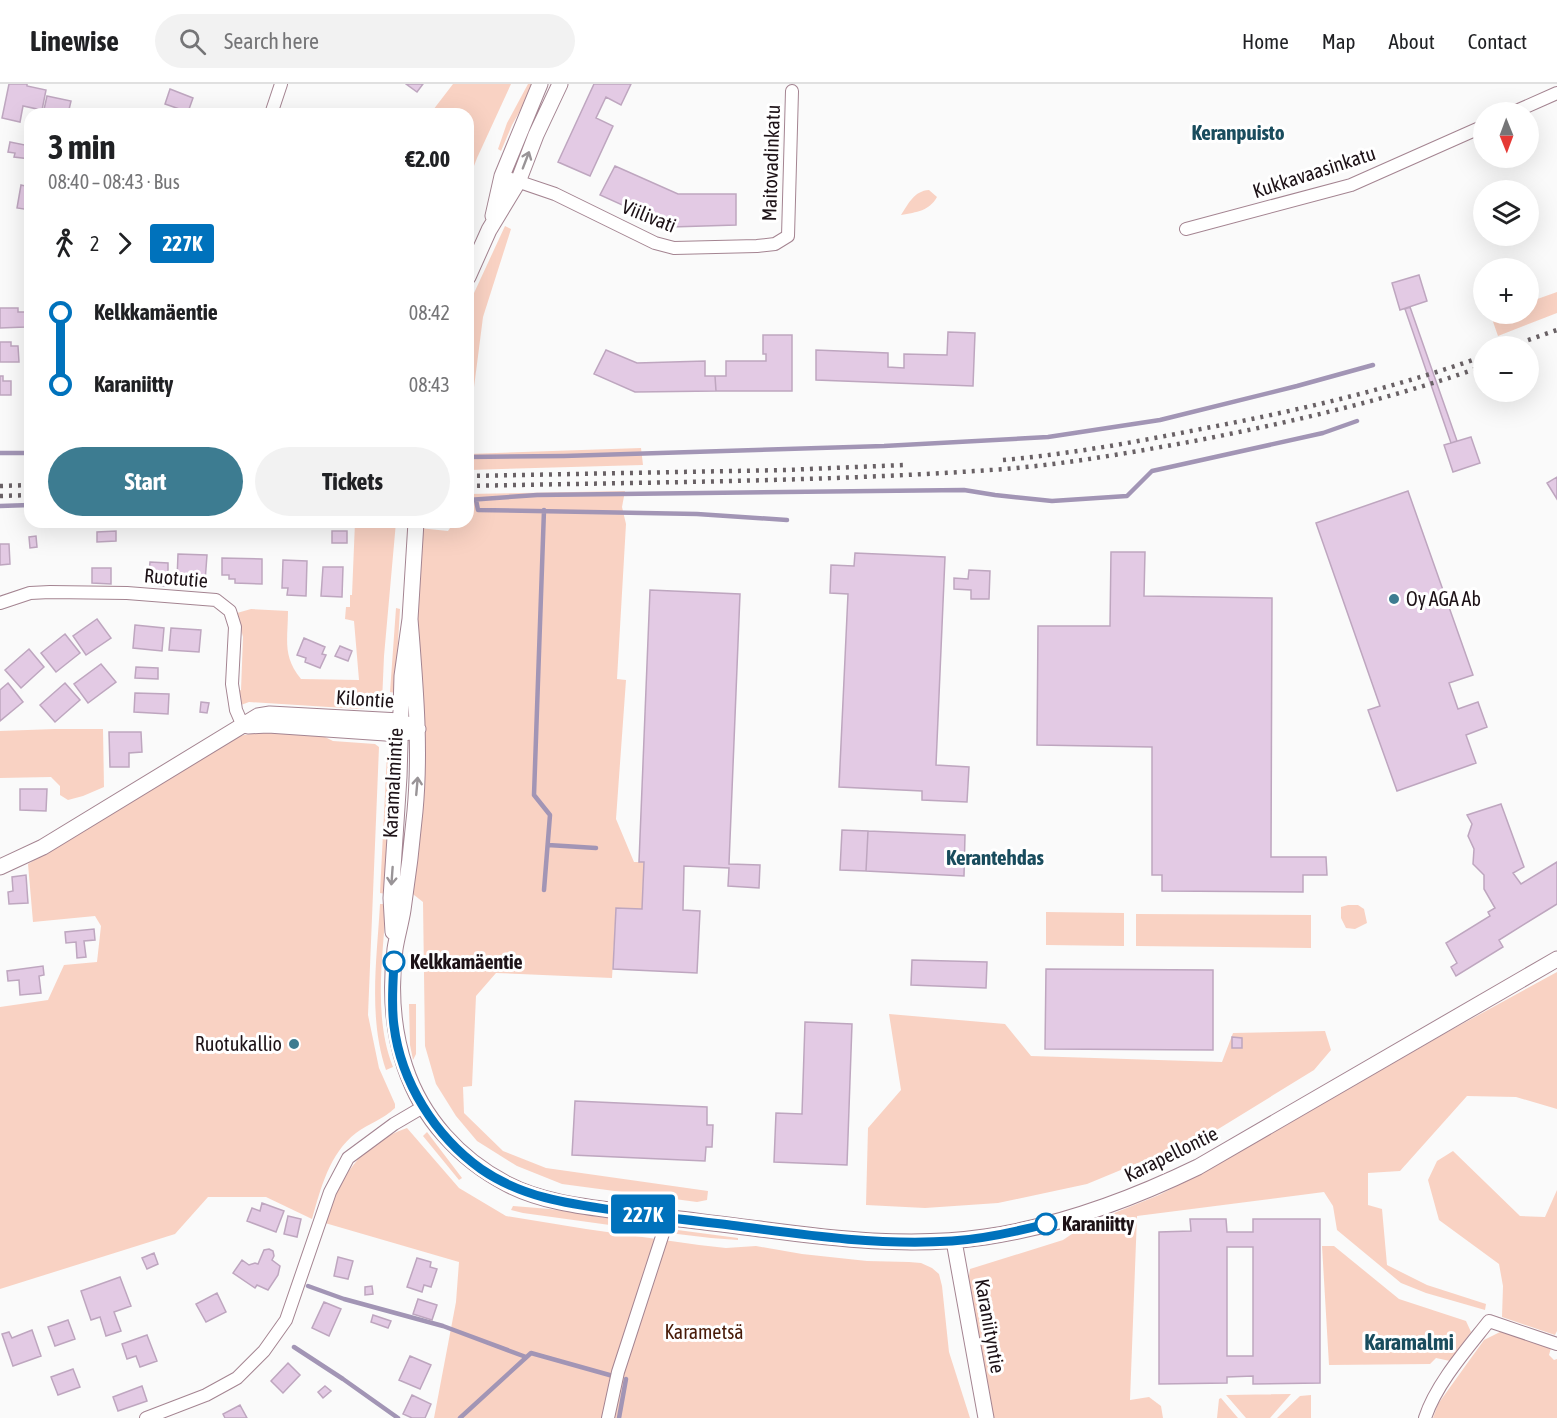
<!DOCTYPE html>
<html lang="en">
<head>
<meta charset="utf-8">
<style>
	:root { --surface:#fff; --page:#f2f2f2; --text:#202124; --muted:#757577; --line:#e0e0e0; --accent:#3d7c91 }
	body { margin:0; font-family:"Asap Condensed",sans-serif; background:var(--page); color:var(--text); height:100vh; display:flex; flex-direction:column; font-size:22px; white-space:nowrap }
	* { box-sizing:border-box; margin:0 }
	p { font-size:20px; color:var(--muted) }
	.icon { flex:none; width:33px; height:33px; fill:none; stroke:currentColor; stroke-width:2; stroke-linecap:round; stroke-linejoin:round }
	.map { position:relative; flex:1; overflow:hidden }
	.sheet { position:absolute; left:24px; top:24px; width:450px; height:420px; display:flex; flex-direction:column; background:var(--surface); border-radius:18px; box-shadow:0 6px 24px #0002 }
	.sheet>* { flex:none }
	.badge { padding:0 12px; border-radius:4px; font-size:21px; line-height:39px }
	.needle { width:39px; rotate:179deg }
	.buttons { position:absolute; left:1473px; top:18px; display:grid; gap:12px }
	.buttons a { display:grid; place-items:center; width:66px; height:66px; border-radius:50%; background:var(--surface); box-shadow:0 6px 24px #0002; font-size:30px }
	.map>.badge { position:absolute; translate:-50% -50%; box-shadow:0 0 0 3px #fff }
	.legs { display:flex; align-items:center; gap:9px; height:66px; padding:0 24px; font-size:20px }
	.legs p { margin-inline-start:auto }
	.summary { display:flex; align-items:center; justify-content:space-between; height:102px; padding:0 24px }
	h1 { font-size:33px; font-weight:700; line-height:45px }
	.action { display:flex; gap:12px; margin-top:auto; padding:12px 24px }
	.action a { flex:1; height:69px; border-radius:36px; background:var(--accent); color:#fff; font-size:24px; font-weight:700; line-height:69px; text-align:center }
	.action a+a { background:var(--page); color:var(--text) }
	ul { padding:0 24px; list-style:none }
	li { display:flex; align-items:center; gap:21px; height:72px; font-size:22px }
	li i { display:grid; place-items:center; width:9px; height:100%; margin:0 8px; background:currentColor }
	li i::after { content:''; width:15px; height:15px; margin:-8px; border:4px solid; border-radius:50%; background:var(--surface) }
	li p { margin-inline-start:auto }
	li:first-child i { background:linear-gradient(#0000 50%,currentColor 0) }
	li:last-child i { background:linear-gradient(currentColor 50%,#0000 0) }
	header { display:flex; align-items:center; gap:36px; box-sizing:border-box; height:84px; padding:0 30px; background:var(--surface); border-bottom:2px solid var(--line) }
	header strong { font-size:28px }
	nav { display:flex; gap:33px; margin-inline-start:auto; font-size:21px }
	.search { width:420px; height:54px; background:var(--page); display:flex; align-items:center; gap:15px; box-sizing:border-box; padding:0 21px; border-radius:33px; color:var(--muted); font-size:22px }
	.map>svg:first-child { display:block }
	.green { fill:#f9d2c3 }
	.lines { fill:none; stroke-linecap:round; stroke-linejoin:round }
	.stream { stroke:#a295b5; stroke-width:4.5 }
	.building { fill:#e3cae4; stroke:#bea6bf; stroke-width:1.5; fill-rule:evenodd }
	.minor-casing { stroke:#a48491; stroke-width:14 }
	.tertiary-casing { stroke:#a48491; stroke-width:17 }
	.minor { stroke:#fff; stroke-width:12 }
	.tertiary { stroke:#fff; stroke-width:15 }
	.rail { stroke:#696165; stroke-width:4.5; stroke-dasharray:3 6; stroke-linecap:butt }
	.oneway { stroke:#999497 }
	.line-1-casing { stroke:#fff; stroke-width:14 }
	.line-1 { stroke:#0072bc; stroke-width:9 }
	.poi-dot { fill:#3d7c91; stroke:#fff; stroke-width:2 }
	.stop-1-dot { fill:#fff; stroke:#0072bc; stroke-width:3 }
	.labels { text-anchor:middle; stroke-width:6; stroke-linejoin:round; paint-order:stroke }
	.street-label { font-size:20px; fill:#1d1217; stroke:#fff }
	.poi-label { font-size:20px; fill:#1d1217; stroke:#fff; text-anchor:start }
	.stop-label { font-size:20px; font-weight:bold; fill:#1d1217; stroke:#fff; text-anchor:start }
	.park-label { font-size:20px; fill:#481b08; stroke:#fff }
	.neighbourhood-label { font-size:21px; font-weight:bold; fill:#194c5d; stroke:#fff }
	.quarter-label { font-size:22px; font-weight:bold; fill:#194c5d; stroke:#fff }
</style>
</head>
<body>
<header>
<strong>Linewise</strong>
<div class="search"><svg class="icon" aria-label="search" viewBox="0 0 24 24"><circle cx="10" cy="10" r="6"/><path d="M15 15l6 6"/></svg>Search here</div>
<nav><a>Home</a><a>Map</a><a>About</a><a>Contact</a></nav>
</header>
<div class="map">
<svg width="1557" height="1334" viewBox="0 0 1557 1334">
	<rect width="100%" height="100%" fill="#fafafa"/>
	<path class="green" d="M453,0H511L477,74L468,98V30H430Z
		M528,0H535L512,41L501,67L498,65L507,39Z
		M929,106L937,113C929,127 917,128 901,131C909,119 914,107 929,106Z
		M505,142L511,145L483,233L468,350V222Z
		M1557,208V229L1498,252L1491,232L1498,230H1528L1529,218Z
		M641,364L643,381L468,386V370Z
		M625,407L622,423L626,440L617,595L626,596L616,735L634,778H644L642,825L616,824L612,894L496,889L476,912L472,1002L463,1003L464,1029L503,1067L546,1084L708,1107L707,1116L697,1118L562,1100L517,1082L477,1057L456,1032L436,1000L425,962L423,818L409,807L419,444L448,447L454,438H468V410Z
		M355,438H396L384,572L382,618L375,622L360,625L249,618L241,621L236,608L241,606L243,553L237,529L251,525L288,527C288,555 282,572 301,595L359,596L354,537L345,535L346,523H350V511H352Z
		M396,524L400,525L395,609L390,608Z
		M55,645H103L104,703L83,712L68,716L60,711V702L51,693L0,694V647Z
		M270,647L321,651L333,657L375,660L379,663L368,931L379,984L395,1020V1024C384,1035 368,1040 356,1049C329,1070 321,1104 312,1135L266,1113H208L175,1150L0,1205V923L48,916L64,881L97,878L101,842L95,832L33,838L28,780L233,655L244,651Z
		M387,670L390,679L392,697L386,810L380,809Z
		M380,820H386C383,874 373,932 393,983L386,986C368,933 377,875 380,820Z
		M1348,821H1358L1364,825L1367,839L1355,845L1346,844L1341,834V823Z
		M1046,828L1124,829V862L1046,861Z
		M1136,830L1311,831V864L1136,862Z
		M1557,888V1025L1516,1013L1467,1012L1400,1087L1368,1089V1121L1382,1125L1387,1181L1427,1201L1486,1220L1485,1226L1426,1209L1401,1199L1337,1146L1333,1122L1324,1108L1137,1132L1130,1316L1149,1313L1161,1322L1163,1334H993L968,1198L970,1185L1063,1156L1087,1140L1159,1111L1208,1086L1442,951Z
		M409,920H416V970L413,976L410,961Z
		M889,930L1005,940L1031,972L1222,978L1233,949L1325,947L1331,966L1314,986L1215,1047L1087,1100L998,1119L925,1124L866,1121L868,1044L901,1006Z
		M407,1044L459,1104L506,1132L586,1145L699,1161L726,1164L756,1162L802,1170L867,1177L909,1178L921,1179L932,1184L939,1190L942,1202L949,1268L970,1334H434L456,1218L459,1178L325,1139C340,1093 359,1061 407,1044Z
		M427,1048L462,1094L459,1096L423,1052Z
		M1453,1067L1520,1132L1545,1133L1557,1106V1247L1555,1251L1502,1233L1503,1202L1499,1180L1439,1136L1428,1096L1437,1077Z
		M513,1122L550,1125L658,1142V1145L653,1147L523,1129L511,1126Z
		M670,1145L738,1154V1156L711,1154L669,1149Z
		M1322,1162H1334L1399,1215L1466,1237L1471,1248L1450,1277L1436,1274L1430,1280L1329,1281Z
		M1502,1247L1551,1264L1549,1271L1554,1276L1557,1275V1334H1433L1438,1320L1484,1256Z
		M1291,1310L1270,1334H1246L1226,1311Z
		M1311,1311V1334H1277L1300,1312Z
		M1221,1314L1238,1334H1217L1219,1315Z"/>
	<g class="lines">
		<path class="stream" d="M0,369H30
			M468,373L564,372L884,362L1048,353L1160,336L1297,302L1373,281
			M468,416L537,411L964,406L995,411L1052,417L1127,412L1152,387L1323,349L1357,337
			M476,416L478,426L697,430L787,436
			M0,422L30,421
			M544,426L534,711L550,731L544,806
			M548,761L596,764
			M308,1202L344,1215L443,1242L526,1273
			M294,1263L343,1295L398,1334
			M460,1334L531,1269L613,1292
			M619,1334L626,1295"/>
	</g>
	<path class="building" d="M9,0H27V2L46,6L42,26L23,22L20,38L2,34Z
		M406,0H423L417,8Z
		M594,0H631L621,21L606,13L596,34L613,42L590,92L558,78Z
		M170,5L193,14L188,28L165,20Z
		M47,12L71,17L68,30H43Z
		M10,58L30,62V75L14,73L15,69L8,68Z
		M615,82L678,110H736V141L671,143L600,111Z
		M21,101L30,103V126L17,124Z
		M1419,191L1427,217L1400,226L1392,199Z
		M1410,223L1457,357L1451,359L1405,225Z
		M0,224H18V228H25V243L0,244Z
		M948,248L975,249L973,302L816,296V266L888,269V283L904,284V270L947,271Z
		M763,251H792V307H716L715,292H726V277H766V270H763Z
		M0,258H11V262H18L19,278H0Z
		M606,266L637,279L705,277V292H715L716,307L635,308L594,290Z
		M0,292H3V297H11V311H0Z
		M1471,353L1480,379L1453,388L1444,361Z
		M1557,393V415L1547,399Z
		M1408,407L1473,591L1449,599L1458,625L1478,618L1487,643L1466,651L1476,679L1397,707L1368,626L1380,622L1316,439Z
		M116,447V457L97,458V448Z
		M332,447H347V459H332Z
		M36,452L37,463L30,464L29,453Z
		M0,460H9L10,480L0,481Z
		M1111,468H1145L1144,512L1272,514L1271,773H1326L1327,791H1303V808L1162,807V791H1152V663L1037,661L1038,542H1110Z
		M855,469L945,473L936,681L969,683L967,718L922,716V707L839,703L848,510L830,509L831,481L854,482Z
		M178,470L207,471L205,498L177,496Z
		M222,474L262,475V500L235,499V495H229V491H222Z
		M283,476L307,477L306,512L287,511L288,504H282Z
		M150,478L168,479V492H165L164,502L155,501L156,490H149Z
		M323,483H343L342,513L321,512Z
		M92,484H111V500L92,499Z
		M969,486L990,487L989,515H971V506L954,505V494L968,495Z
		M650,506L740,510L729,780L760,781L759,804L728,802L729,784L684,782L683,826L700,827L697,889L613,885L616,824L642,825L644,778H639Z
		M97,535L111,554L86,571L73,552Z
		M135,541L164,544L162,567L133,564Z
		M171,544L201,546L199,568L169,566Z
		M65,550L80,569L56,588L41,569Z
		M304,554L325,563L322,570L326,571L320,584L305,578L306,574L297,571Z
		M340,562L352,567L348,577L335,572Z
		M29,565L44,583L21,604L5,586Z
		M101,580L116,598L88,619L74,600Z
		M136,583L158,584V595L135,594Z
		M8,599L23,618L0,637V606Z
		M65,599L80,616L55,638L40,621Z
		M135,609L169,610L168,630L134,628Z
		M201,618L209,619L207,629L200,628Z
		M109,648H141L142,668L129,669V683H110Z
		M20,705H47L46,727L20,726Z
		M1501,720L1524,783L1513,789L1521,800L1557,778V820L1499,856L1503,863L1456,892L1451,883L1457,879L1446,859L1490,832L1488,828L1495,824L1484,805V791L1473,780L1474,765L1468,752L1472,740L1467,731Z
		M842,746L868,747L866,787L840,786Z
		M868,747L965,751L964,792L866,787Z
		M26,791L28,819L9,820L8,808L13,807L12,793Z
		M94,845L95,856L84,857L86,873L77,874L76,858L66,859L65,848Z
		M912,876L987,878L986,904L911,901Z
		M43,882L44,891L39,892L41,909L20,911L19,896L8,897L7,887Z
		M1046,885L1213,886V966L1045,965Z
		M805,938L852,940L847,1081L774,1078L776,1029L802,1030Z
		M1232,953L1242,954V964H1232Z
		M575,1017L707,1023V1041H713L712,1063H706L705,1077L572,1071Z
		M262,1119L284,1127L276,1148L247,1137L252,1124L260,1127Z
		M288,1132L301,1135L297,1153L284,1150Z
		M1190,1135H1226L1227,1148H1253V1135H1320V1299L1253,1300V1292L1227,1293V1299L1159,1300V1148L1191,1147ZM1227,1163H1253V1272H1227Z
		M269,1165L273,1167L274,1172L272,1176L280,1182L278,1191L268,1206L257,1201L255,1204L233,1189L242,1176L249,1181L255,1179L258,1180L264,1166Z
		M154,1169L158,1180L147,1185L142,1174Z
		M338,1173L353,1177L348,1195L334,1192Z
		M417,1174L431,1178L430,1183L437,1185L431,1203L424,1201L422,1208L407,1203Z
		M120,1193L131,1222L114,1228L121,1247L106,1252L100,1233L91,1236L81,1207Z
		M372,1202L373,1210L365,1211V1203Z
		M217,1209L226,1228L206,1238L196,1220Z
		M418,1215L437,1221L432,1236L413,1230Z
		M324,1218L341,1225L329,1252L312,1244Z
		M373,1231L391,1237L388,1244L371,1238Z
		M68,1236L75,1255L55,1262L48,1243Z
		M32,1246L41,1272L13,1282L2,1250L9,1248L12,1254Z
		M147,1251L157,1277L140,1283L136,1272L127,1275L122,1260Z
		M410,1272L431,1281L420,1305L399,1296Z
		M288,1279L300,1291L283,1309L271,1297Z
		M73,1285L80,1303L58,1311L51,1293Z
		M142,1302L147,1317L118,1327L113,1313Z
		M325,1302L331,1307L323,1314L318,1308Z
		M412,1311L431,1320L425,1334H412L403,1330Z
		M240,1321L247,1334H225L223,1330Z"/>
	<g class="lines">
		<defs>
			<path id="minor" d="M1514,28L1557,9
				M271,30L281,0
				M502,92L555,110L655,159L674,164L757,162L775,160L788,152L792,7
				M1186,145L1351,101L1484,42
				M0,519L30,509L50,508L127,509L216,516L230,527L235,543L232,600L236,626L243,642
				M146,1334L206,1311L237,1294L264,1267L286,1236L330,1108L348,1074L394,1040L423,1023
				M608,1334L618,1288L668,1134
				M1425,1334C1436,1300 1467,1265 1489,1237L1557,1260"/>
			<path id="tertiary" d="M493,132L502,92L540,0
				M468,193L489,146L518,98L536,51L560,0
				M410,535C415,599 421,662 415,727C412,760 408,793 403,826C401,839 397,852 395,865C390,905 392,944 405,983C422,1034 459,1075 507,1100C549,1122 601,1124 648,1131C686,1136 723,1140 760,1145C835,1155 910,1164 985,1153C1060,1142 1130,1116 1198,1083L1557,875
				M248,642L268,641L400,650L410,648
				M0,783L43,763L258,632L270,630L400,637L418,645
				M393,848L391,814L399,693L402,592L410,535L416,438
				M954,1157L986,1334"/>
		</defs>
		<use href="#minor" class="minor-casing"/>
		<use href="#tertiary" class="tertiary-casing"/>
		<use href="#minor" class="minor"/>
		<use href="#tertiary" class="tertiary"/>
		<path class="rail" d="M1511,262L1557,246
			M1003,376C1070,370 1136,358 1201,345C1296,327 1392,305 1484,272
			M468,392L786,386L905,381
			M0,402L30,401
			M468,402C647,398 826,398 1005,385C1066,380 1128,369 1189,358C1288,339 1388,316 1484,282
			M0,412L30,411"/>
	</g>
	<defs><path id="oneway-shaft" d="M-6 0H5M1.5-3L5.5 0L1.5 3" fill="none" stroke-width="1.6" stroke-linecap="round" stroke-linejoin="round" transform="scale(1.5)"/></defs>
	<g class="oneway">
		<use href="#oneway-shaft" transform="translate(526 76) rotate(-69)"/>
		<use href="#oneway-shaft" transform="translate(417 702) rotate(-85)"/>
		<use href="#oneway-shaft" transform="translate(392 792) rotate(94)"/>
	</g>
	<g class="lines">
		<defs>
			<path id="line-1" d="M394,878C393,899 391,921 394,942C401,998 435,1052 481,1085C523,1114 570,1120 619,1127C653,1132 687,1136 722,1140C798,1150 875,1162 952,1157C984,1155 1015,1148 1046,1140"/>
		</defs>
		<use href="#line-1" class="line-1-casing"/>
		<use href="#line-1" class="line-1"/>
	</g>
	<g class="poi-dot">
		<circle cx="1394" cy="515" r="6"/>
		<circle cx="294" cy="960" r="6"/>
	</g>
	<g class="stop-1-dot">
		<circle cx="394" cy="878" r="10"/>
		<circle cx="1046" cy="1140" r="10"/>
	</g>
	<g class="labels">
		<g class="street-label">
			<text transform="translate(771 79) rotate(-88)" y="7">Maitovadinkatu</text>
			<text transform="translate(1314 88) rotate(-18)" y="7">Kukkavaasinkatu</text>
			<text transform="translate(649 132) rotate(22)" y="7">Viilivati</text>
			<text transform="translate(176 494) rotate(5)" y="7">Ruotutie</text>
			<text transform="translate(365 615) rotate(4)" y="7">Kilontie</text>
			<text transform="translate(393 699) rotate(-87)" y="7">Karamalmintie</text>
			<text transform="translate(1171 1070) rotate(-26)" y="7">Karapellontie</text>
			<text transform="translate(990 1242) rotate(80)" y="7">Karaniityntie</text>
		</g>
		<g class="poi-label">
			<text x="1406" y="522">Oy AGA Ab</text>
			<text x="282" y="967" text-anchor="end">Ruotukallio</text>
		</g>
		<g class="stop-label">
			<text x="410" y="885">Kelkkamäentie</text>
			<text x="1062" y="1147">Karaniitty</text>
		</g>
		<g class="park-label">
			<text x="704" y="1255">Karametsä</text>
		</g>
		<g class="neighbourhood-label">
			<text x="1238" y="56">Keranpuisto</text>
			<text x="995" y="781">Kerantehdas</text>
		</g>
		<g class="quarter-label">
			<text x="1409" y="1266">Karamalmi</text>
		</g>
	</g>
</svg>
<div class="buttons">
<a><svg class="needle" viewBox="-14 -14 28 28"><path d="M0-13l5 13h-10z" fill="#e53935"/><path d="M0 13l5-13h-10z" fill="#757577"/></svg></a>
<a><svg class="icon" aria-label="layers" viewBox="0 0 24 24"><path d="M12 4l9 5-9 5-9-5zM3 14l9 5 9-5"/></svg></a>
<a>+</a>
<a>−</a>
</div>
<b class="badge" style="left:643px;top:1130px;background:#0072bc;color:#fff">227K</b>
<section class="sheet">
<div class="summary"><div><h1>3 min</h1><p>08:40 – 08:43 · Bus</p></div><b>€2.00</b></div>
<div class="legs"><svg class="icon" aria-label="walk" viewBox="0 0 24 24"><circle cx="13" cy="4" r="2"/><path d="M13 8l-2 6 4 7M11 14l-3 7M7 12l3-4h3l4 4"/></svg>2<svg class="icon" aria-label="forward" viewBox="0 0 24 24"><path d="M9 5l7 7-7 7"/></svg><b class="badge" style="background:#0072bc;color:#fff">227K</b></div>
<ul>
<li><i style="color:#0072bc"></i><b>Kelkkamäentie</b><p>08:42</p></li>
<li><i style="color:#0072bc"></i><b>Karaniitty</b><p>08:43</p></li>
</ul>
<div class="action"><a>Start</a><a>Tickets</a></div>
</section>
</div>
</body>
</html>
